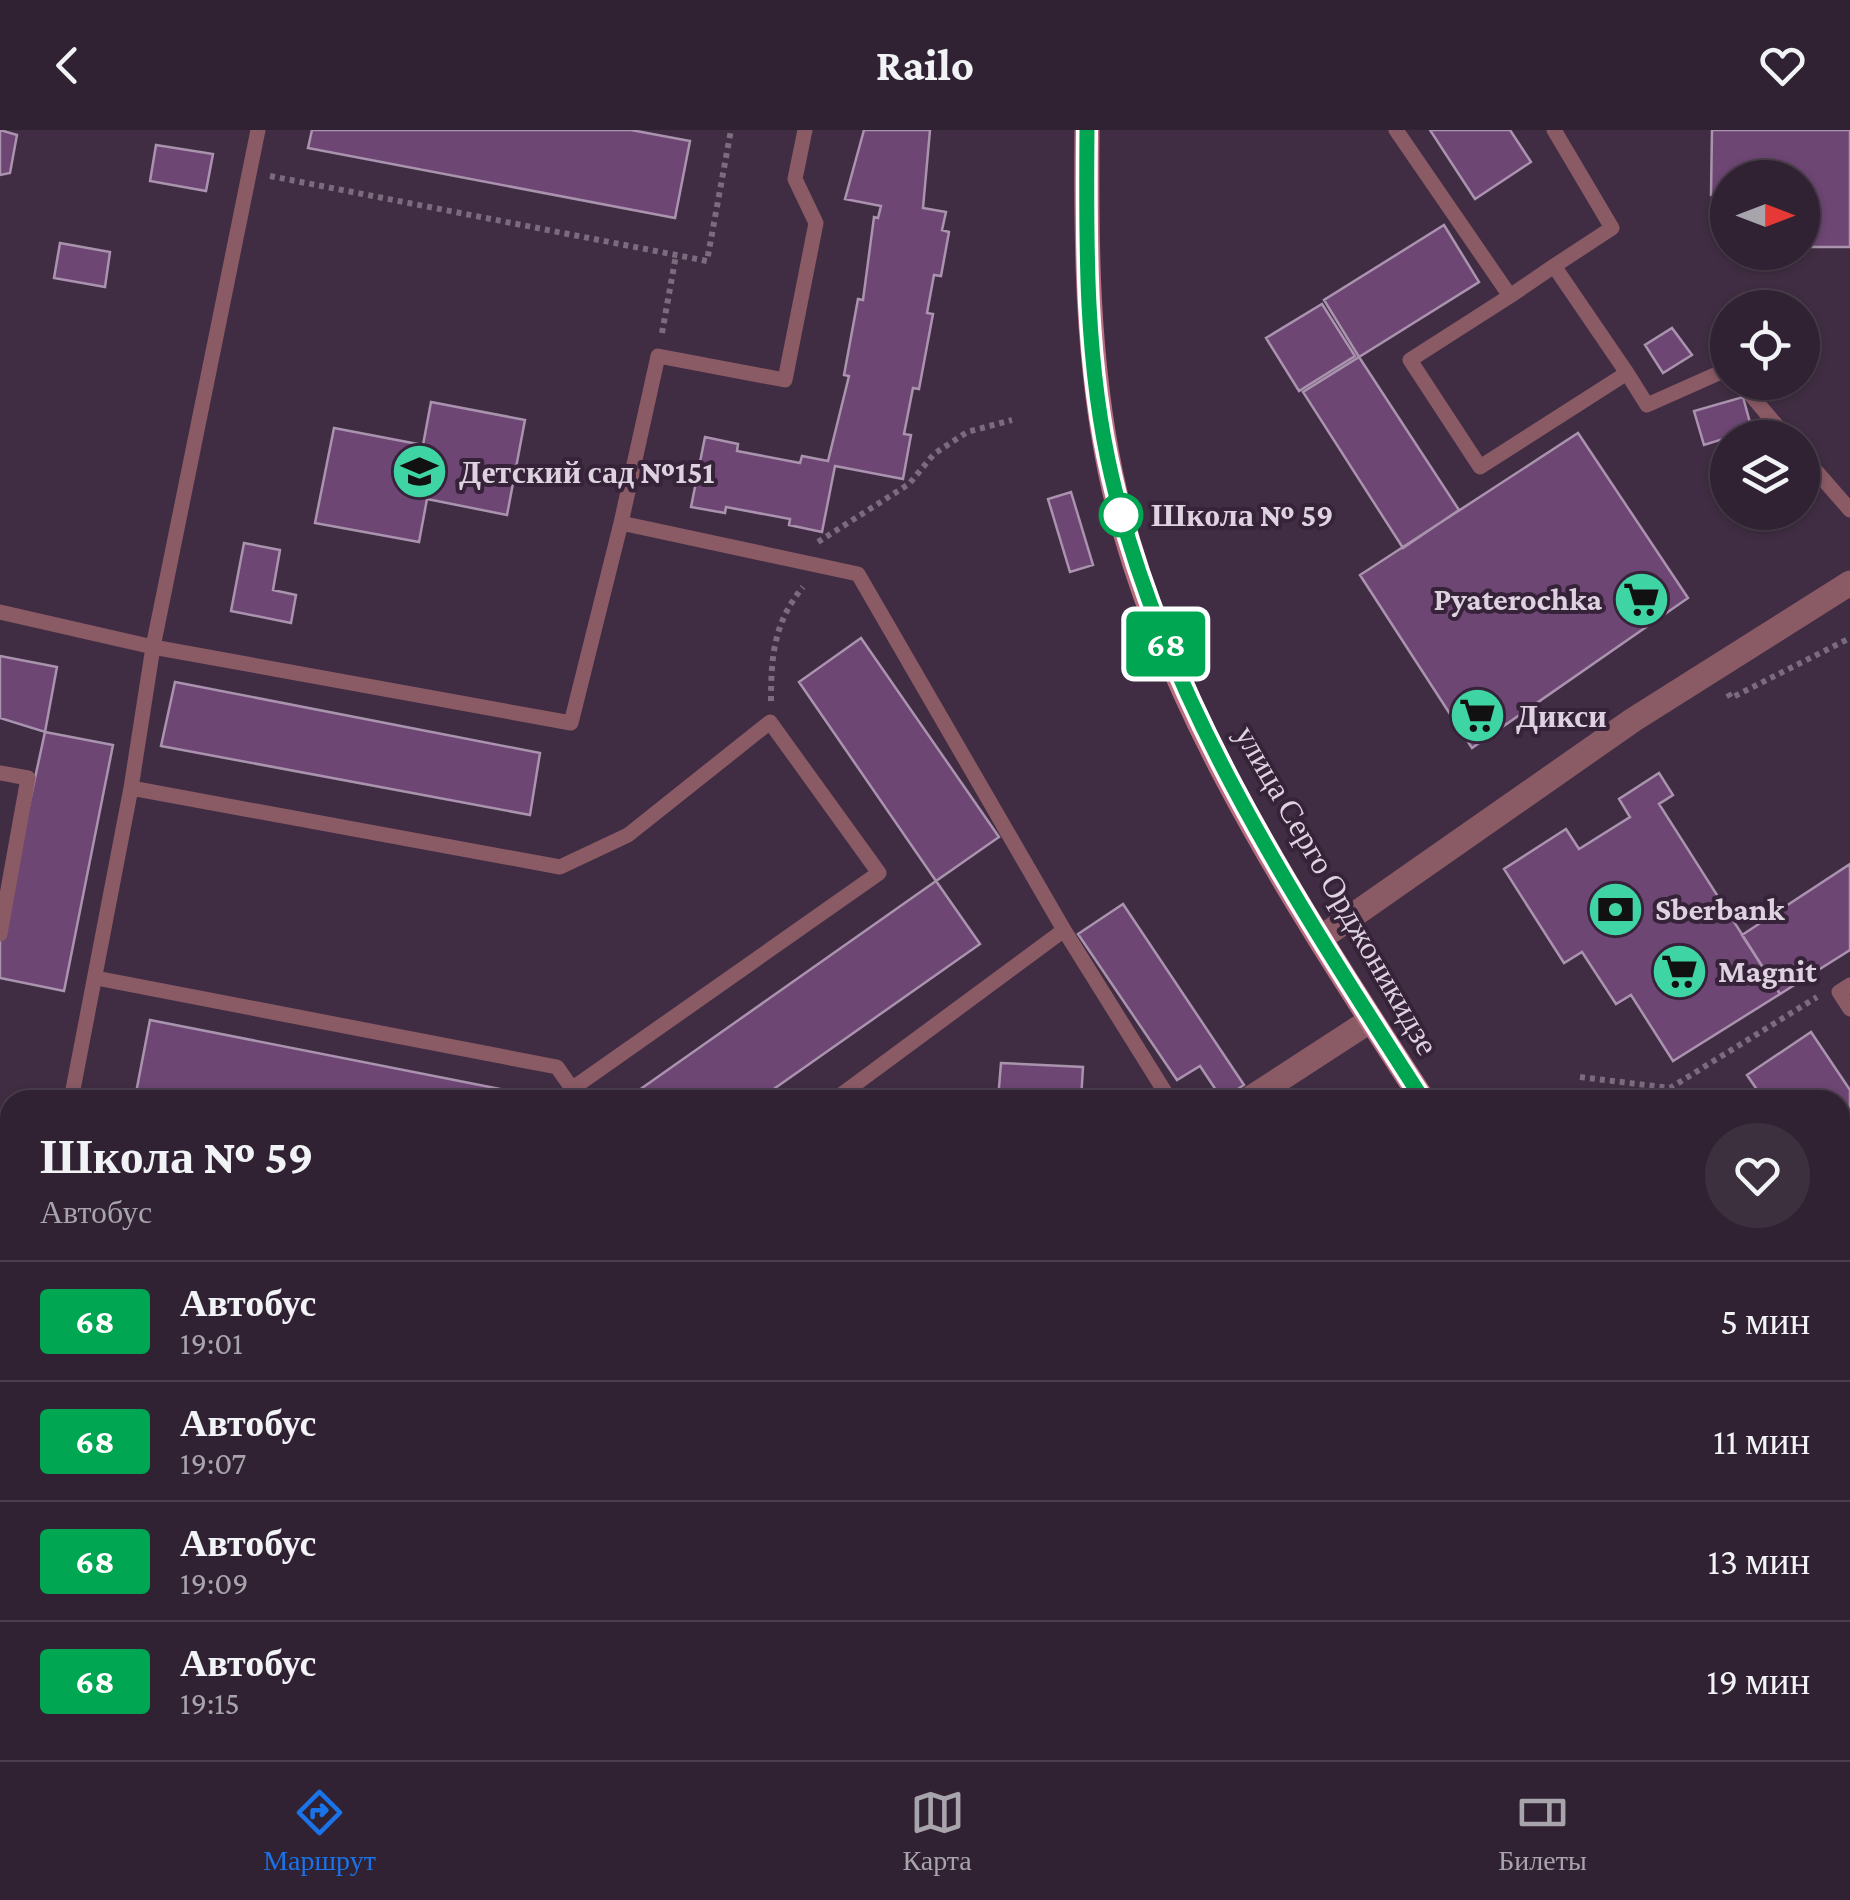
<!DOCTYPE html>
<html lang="ru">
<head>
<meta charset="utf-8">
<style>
	:root { --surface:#302232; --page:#3c2f3e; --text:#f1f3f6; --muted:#a8a4ac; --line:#4b3f4d; --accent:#1a73e8 }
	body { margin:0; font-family:"Crimson Pro",serif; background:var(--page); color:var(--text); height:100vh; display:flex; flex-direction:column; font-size:38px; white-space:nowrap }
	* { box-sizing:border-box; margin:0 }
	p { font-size:32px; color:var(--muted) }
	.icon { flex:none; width:55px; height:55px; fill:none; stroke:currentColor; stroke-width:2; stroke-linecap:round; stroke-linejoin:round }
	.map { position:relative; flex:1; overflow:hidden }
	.panel { position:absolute; left:0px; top:960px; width:1850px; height:670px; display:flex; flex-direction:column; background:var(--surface); border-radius:30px 30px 0 0; box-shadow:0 2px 8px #0004,0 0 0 2px var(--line) }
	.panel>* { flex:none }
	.badge { padding:0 20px; border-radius:8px; font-size:35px; line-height:65px }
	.needle { width:65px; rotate:90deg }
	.fabs { position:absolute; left:1710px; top:30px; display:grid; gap:20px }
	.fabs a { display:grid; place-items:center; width:110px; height:110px; border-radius:50%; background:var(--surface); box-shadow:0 2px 8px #0004,0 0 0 2px var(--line); font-size:50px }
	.map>.badge { position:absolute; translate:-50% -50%; box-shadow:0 0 0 5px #fff }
	.round { display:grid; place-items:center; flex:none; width:105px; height:105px; border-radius:52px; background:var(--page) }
	.overview { display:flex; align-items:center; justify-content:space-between; height:170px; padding:0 40px }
	h1 { font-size:48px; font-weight:700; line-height:75px }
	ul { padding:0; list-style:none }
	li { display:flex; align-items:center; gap:30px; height:120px; padding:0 40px; border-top:2px solid var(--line) }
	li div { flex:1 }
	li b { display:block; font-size:38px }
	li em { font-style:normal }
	li .badge { min-width:110px; font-weight:700; text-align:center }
	header { display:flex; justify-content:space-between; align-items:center; height:130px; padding:0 40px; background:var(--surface); font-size:45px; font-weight:700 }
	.menu { display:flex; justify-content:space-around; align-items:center; height:140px; border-top:2px solid var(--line); background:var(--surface); font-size:28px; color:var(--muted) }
	.menu a { display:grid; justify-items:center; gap:5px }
	.menu .current { color:var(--accent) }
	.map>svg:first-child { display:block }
	.building { fill:#6d4673; stroke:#aa93ae; stroke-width:2.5 }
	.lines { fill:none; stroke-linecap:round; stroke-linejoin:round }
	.path { stroke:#7b6b7e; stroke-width:6; stroke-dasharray:5 5; stroke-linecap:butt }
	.lane { stroke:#8a5a65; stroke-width:15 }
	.street { stroke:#8a5a65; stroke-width:25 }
	.secondary { stroke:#b96d7f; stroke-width:25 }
	.line-casing { stroke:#fff; stroke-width:22 }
	.line { stroke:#00a651; stroke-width:15 }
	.stop-dot { fill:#fff; stroke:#00a651; stroke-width:5 }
	.labels { text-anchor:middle; stroke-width:8; stroke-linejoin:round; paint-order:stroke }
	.poi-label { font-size:32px; font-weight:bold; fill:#ded2e0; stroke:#362339; text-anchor:start }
	.stop-label { font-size:32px; font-weight:bold; fill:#ded2e0; stroke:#362339; text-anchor:start }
	.street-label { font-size:32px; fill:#ded2e0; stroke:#362339 }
</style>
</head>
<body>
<header><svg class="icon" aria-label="back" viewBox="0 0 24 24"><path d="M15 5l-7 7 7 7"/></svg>Railo<svg class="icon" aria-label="heart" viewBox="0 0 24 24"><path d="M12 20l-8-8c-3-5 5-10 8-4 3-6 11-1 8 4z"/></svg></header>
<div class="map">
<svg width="1850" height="1630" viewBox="0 0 1850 1630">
	<rect width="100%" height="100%" fill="#402d43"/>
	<path class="building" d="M0,0L17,5L10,43L0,45Z
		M312,0H631L690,11L675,88L308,18Z
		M864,0H930L923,78L946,82L942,100L949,102L941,146L934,145L927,183L933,184L919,259L913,258L904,304L911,305L903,349L835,336L822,402L789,395L790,389L726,377L725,383L691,377L705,307L738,314L737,321L800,333L802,326L828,331L849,246L844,245L858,169L863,170L874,87L878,88L881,76L845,69Z
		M1430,0H1510L1531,32L1475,69Z
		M1712,0H1850V117H1802V48H1728V65H1711Z
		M156,15L213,24L206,61L150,51Z
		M1444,95L1479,152L1359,227L1324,170Z
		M60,113L110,122L105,157L54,148Z
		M1322,174L1355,226L1299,261L1266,208Z
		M1672,198L1692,225L1663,243L1645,215Z
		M1359,227L1459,380L1403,418L1303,262Z
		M1743,267L1752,300L1704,315L1694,281Z
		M431,272L525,290L507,385L427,369L419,412L315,393L334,298L423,315Z
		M1578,303L1688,468L1472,618L1360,445Z
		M1071,362L1093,435L1070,442L1048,369Z
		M244,413L280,420L273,460L296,465L291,493L231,481Z
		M861,508L999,707L936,751L799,552Z
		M0,526L57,537L45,602L0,588Z
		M175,552L540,623L530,685L161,616Z
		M45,602L113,615L64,861L0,848V809Z
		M1659,643L1673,665L1659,674L1780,864L1673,931L1631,865L1616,874L1582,822L1564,833L1504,739L1566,699L1579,719L1630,687L1619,669Z
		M1850,734V820L1780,864L1742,805Z
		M936,751L980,814L758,970H625Z
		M1123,774L1244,955L1222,969L1200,936L1177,950L1078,804Z
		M150,890L500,959L498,970L135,968Z
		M1811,902L1850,960V1098L1840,1083V970H1764L1747,945Z
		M1001,933L1083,937L1081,970H998Z
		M473,1620H521L528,1630H459Z
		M1000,1620H1075L1081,1630H1006Z
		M1424,1620H1479L1478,1625L1484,1626L1483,1630H1422Z"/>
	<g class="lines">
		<path class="path" d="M270,46L707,131L731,0
			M662,203L676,125
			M818,412L909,354L934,324L967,302L1012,290
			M1728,563L1731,568L1850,508
			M771,571C771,526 774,492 803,457
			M1580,947L1670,958L1817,867
			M1608,1620L1614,1630"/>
		<path class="lane" d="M1396,0L1510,166L1410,230L1480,337L1627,243L1554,136L1612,98L1554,0
			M1510,166L1554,136
			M1627,243L1647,275L1728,239
			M1740,252L1787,308
			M1802,325L1850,380
			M621,393L658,226L785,250L816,93L795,49L805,0
			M0,482L153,517L571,593L621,393L858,444L1064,800L1170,970
			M0,643L28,648L0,804
			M131,658L560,737L628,705L770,592L879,743L573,958
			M96,848L557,937L580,970
			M1850,855L1839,862L1850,879
			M71,970L131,658L153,517L258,0
			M834,970L1064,800
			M1840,1378L1850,1371
			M388,1620L395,1630
			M576,1620L584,1630
			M962,1620L968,1630
			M1118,1620L1125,1630
			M234,1630L246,1620
			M1351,1630L1353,1620"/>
		<path class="street" d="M1321,808L1633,590L1850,453
			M1248,970L1371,890
			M0,1038L10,1040"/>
		<path class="secondary" d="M1087,0C1086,115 1087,228 1110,340C1156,565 1300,780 1423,970
			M1840,1602L1850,1617"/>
	</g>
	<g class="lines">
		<defs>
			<path id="line" d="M1087,0C1086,116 1085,234 1112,348C1165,574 1299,776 1423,970"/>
		</defs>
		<use href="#line" class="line-casing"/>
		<use href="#line" class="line"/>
	</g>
	<defs>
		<symbol id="school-disc" viewBox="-11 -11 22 22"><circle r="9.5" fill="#3ed4a3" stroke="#362339"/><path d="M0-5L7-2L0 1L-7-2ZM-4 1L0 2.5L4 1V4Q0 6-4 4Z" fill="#111"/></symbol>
		<symbol id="supermarket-disc" viewBox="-11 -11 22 22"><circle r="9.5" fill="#3ed4a3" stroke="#362339"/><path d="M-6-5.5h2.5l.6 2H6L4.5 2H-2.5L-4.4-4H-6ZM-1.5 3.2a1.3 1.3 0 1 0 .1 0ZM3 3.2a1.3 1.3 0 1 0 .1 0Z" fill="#111"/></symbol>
		<symbol id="bank-disc" viewBox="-11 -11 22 22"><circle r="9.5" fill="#3ed4a3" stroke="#362339"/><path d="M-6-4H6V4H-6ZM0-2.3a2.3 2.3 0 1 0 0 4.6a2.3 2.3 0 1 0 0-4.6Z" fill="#111"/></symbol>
	</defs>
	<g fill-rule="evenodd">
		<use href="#school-disc" x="388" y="310" width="63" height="63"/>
		<use href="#supermarket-disc" x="1610" y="438" width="63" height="63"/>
		<use href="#supermarket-disc" x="1446" y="554" width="63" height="63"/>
		<use href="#bank-disc" x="1584" y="748" width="63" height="63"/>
		<use href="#supermarket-disc" x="1648" y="810" width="63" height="63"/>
	</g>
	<circle class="stop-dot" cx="1121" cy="385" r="20"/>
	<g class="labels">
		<g class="poi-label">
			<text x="459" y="353">Детский сад №151</text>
			<text x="1602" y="480" text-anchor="end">Pyaterochka</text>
			<text x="1516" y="597">Дикси</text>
			<text x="1655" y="790">Sberbank</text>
			<text x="1718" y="852">Magnit</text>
		</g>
		<g class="stop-label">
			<text x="1151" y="396">Школа № 59</text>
		</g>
		<g class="street-label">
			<text transform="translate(1337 760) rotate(60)" y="11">улица Серго Орджоникидзе</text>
		</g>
	</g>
</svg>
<div class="fabs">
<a><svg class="needle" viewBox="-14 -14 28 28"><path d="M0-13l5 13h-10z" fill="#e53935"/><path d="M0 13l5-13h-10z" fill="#a8a4ac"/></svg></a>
<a><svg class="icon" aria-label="locate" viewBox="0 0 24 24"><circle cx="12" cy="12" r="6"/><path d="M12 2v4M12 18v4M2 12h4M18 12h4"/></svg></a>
<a><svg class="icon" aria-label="layers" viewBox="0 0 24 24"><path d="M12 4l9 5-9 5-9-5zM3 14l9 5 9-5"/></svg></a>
</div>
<b class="badge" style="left:1166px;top:514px;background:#00a651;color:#fff">68</b>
<section class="panel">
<div class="overview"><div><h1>Школа № 59</h1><p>Автобус</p></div><a class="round"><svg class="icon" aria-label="heart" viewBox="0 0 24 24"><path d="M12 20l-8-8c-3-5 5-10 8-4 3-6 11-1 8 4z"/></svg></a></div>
<ul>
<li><span class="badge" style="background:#00a651;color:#fff">68</span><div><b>Автобус</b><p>19:01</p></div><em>5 мин</em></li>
<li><span class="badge" style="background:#00a651;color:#fff">68</span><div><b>Автобус</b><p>19:07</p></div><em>11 мин</em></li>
<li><span class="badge" style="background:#00a651;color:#fff">68</span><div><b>Автобус</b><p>19:09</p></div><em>13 мин</em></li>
<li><span class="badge" style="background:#00a651;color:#fff">68</span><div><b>Автобус</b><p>19:15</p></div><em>19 мин</em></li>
</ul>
</section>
</div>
<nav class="menu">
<a class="current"><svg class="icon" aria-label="directions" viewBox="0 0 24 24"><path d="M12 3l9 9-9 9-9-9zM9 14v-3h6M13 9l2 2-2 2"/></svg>Маршрут</a>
<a><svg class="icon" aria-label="map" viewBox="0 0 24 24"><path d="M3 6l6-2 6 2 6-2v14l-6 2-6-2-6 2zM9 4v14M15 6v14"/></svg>Карта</a>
<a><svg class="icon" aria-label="tickets" viewBox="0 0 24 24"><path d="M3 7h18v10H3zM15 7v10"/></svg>Билеты</a>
</nav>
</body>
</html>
